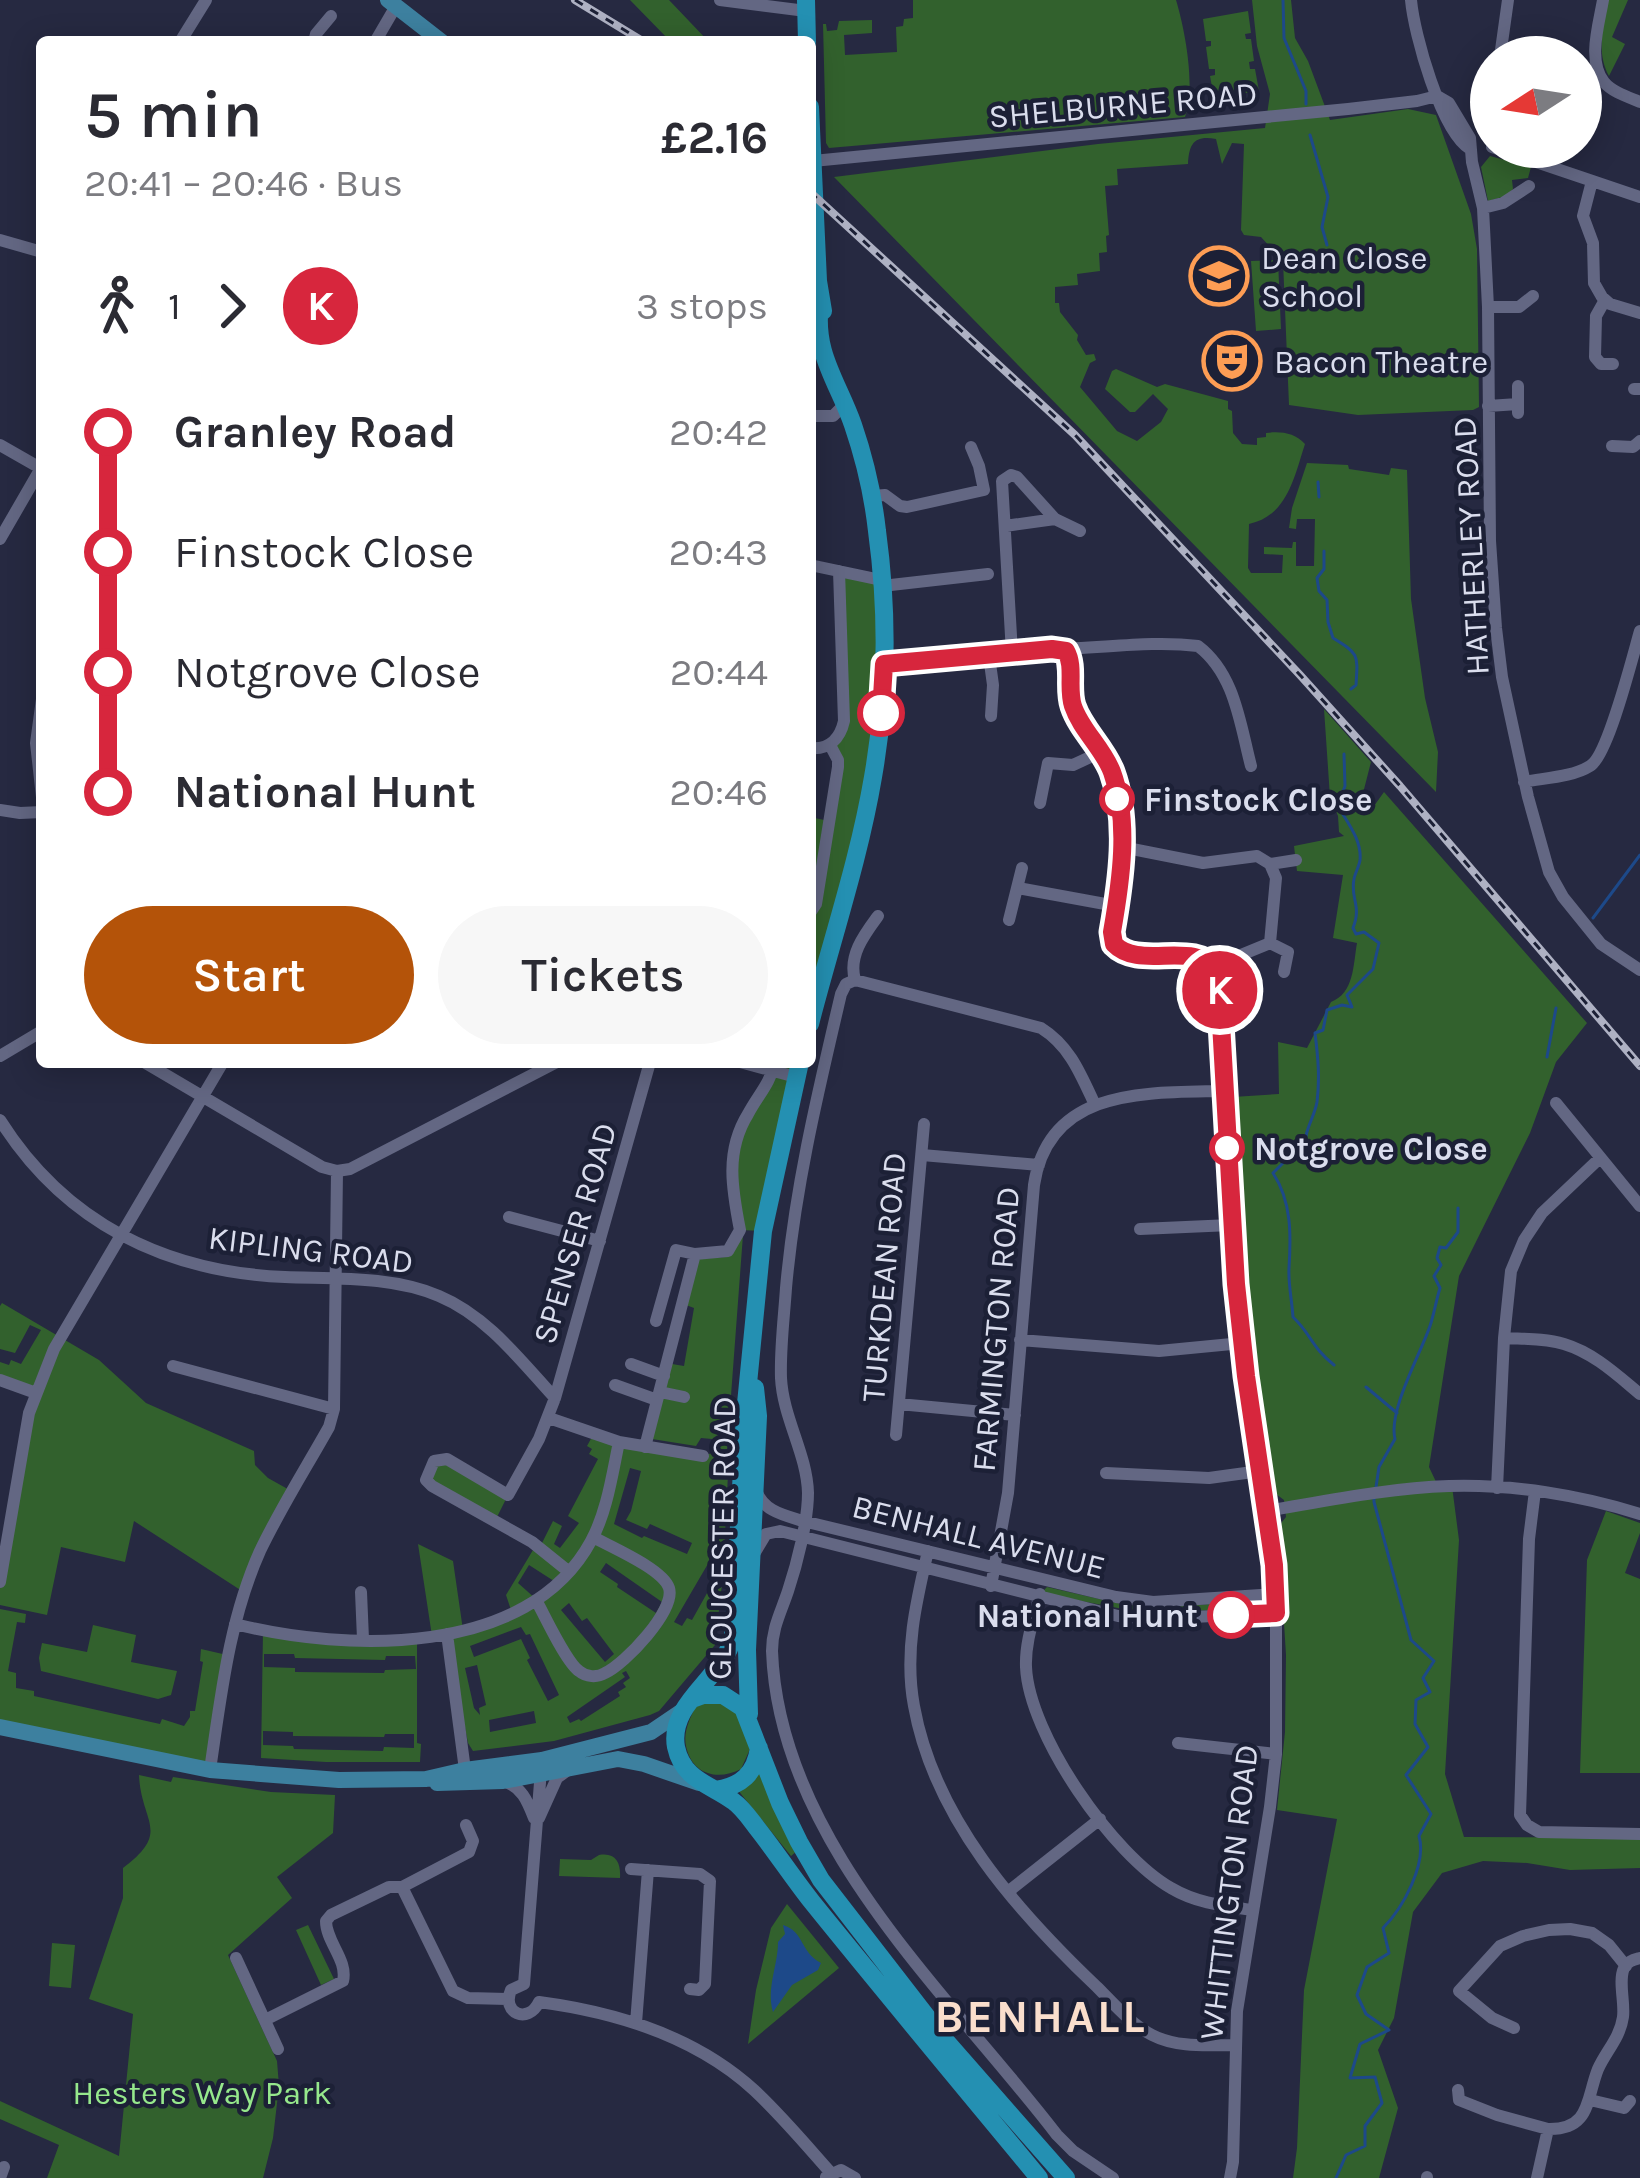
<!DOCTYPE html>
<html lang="en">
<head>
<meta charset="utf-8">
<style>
	:root { --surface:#fff; --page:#f7f7f7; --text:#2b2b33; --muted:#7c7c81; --accent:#b45309 }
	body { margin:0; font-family:Karla,sans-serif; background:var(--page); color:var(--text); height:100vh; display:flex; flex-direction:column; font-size:45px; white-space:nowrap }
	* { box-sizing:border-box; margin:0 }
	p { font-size:39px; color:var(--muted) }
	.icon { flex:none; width:66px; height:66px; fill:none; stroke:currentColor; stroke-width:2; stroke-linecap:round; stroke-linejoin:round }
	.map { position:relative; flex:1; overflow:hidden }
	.sheet { position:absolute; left:36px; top:36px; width:780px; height:1032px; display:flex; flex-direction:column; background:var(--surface); border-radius:12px; box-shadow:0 6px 30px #0003 }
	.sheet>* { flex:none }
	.badge { padding:0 24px; border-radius:39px; font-size:42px; line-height:78px }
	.needle { width:78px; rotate:258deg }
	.buttons { position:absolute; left:1470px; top:36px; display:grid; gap:24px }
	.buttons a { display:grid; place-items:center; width:132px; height:132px; border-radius:50%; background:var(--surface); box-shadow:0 6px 30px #0003; font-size:60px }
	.map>.badge { position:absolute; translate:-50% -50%; box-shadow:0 0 0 6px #fff }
	.legs { display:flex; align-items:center; gap:18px; height:132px; padding:0 48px; font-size:39px }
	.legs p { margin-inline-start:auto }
	.summary { display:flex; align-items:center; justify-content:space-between; height:204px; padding:0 48px }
	h1 { font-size:66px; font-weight:600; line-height:90px }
	.action { display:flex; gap:24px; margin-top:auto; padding:24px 48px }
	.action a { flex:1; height:138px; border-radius:72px; background:var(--accent); color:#fff; font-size:48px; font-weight:600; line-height:138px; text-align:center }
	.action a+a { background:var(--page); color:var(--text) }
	ul { padding:0 48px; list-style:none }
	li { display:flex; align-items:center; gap:42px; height:120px; font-size:45px }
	li i { display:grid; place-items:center; width:18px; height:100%; margin:0 15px; background:currentColor }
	li i::after { content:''; width:30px; height:30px; margin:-15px; border:9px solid; border-radius:50%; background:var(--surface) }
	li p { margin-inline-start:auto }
	li:first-child i { background:linear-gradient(#0000 50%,currentColor 0) }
	li:last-child i { background:linear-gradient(currentColor 50%,#0000 0) }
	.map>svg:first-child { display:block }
	.green { fill:#32612d; fill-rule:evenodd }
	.water { fill:#1d4989 }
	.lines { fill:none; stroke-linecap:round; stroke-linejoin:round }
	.stream { stroke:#1d4989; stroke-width:3 }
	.minor { stroke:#636783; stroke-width:12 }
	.major { stroke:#3d809f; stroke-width:16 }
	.highway { stroke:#2490b2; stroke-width:18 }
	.rail-casing { stroke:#aeb1c3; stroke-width:8 }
	.rail { stroke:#1c2036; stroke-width:3; stroke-dasharray:9; stroke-linecap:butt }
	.line-1-casing { stroke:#fff; stroke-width:27 }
	.line-1 { stroke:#d7263d; stroke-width:18 }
	.stop-1-dot { fill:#fff; stroke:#d7263d; stroke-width:6 }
	.labels { text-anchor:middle; stroke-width:9; stroke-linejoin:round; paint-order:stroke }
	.street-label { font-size:33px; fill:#dadded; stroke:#1c2036 }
	.poi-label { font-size:33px; fill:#dadded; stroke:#1c2036; text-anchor:start }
	.stop-label { font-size:33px; font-weight:bold; fill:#dadded; stroke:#1c2036; text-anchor:start }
	.park-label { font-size:33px; fill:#96e88c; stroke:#1c2036 }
	.district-label { font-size:45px; font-weight:bold; letter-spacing:3px; fill:#fadecc; stroke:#1c2036 }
</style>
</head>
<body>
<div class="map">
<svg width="1640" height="2178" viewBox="0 0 1640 2178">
	<rect width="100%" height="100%" fill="#262941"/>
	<path class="green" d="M630,0H669L709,42H671Z
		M913,0H1176C1185,30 1196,87 1185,117L829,148L826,143L823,24H826L827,31L837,30L839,21L872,20V33L844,35L845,55L897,52L896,27L903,26L904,19L913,18Z
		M1252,0H1291L1295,38L1308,61L1330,120L1408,109L1436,115L1471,214L1477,249L1479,407L1473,410L1358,415L1289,405L1283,261L1261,237L1244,235L1241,230L1244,144L1232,143L1222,164L1216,139C1194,135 1189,144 1188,164L1117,169L1118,185L1105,186L1109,235L1106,236L1107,252L1099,253L1100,271L1077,274L1078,285L1055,287V303H1059L1060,312L1078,335L1077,340L1086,355L1094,354L1096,360L1090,363L1080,387L1117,431L1137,441L1161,422L1168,409L1153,394L1135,412H1130L1105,389L1112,371L1116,369L1157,387L1165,384L1228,401V409L1232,411L1233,433L1242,444L1257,445V438L1266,437V433C1281,431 1295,433 1305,444C1294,478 1287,516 1249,524L1248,568L1251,573H1282L1283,555L1264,554V547L1292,548L1293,542H1296V566H1314L1315,519H1297L1296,529L1289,528L1292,508L1307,463L1348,465L1349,469L1389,475L1391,468L1407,470L1411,599L1425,698L1438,752L1436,792L834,177L1098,144L1265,128L1270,94L1257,46Z
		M1608,0H1628L1612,37L1625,44L1609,76C1596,53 1603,25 1608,0Z
		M1248,11L1251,33L1245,34L1246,39H1251L1254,61L1249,62L1250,69H1255L1259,91L1214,98L1210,76L1215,75V69H1209L1206,47L1211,46V41H1206L1203,19Z
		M1490,156L1531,167L1528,178L1512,180L1513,189L1506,196L1488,201L1481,167Z
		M1278,260L1281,329L1256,331L1251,261Z
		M839,571L881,580L878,742L810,1024V913L818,887L810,886V817L829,821L835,753L840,733Z
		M1324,709L1371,762L1361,801L1374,806L1384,792L1587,1023L1556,1062L1530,1133L1459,1276L1429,1467L1438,1486H1452L1459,1540L1445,1774L1464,1837L1640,1838V1868L1570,1870L1527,1863L1483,1861L1442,1873L1413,1912L1394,2018L1378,2050L1398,2108L1379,2178H1293L1297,2148L1304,1990L1337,1819L1277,1810L1285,1732L1286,1655L1278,1527L1286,1517L1284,1500L1272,1491L1249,1338L1240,1235L1233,1097L1279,1094L1278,1042L1307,1048L1331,1002C1354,993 1353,966 1357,943L1333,938L1343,875L1297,871L1294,846L1344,836L1339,832L1338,816L1330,797Z
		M775,1062H800L763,1231L740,1230L733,1156Z
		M743,1235L727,1449H713L712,1439L701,1438L696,1446L652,1439L672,1364L684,1366L694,1308L686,1305L697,1259L726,1257Z
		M2,1303L99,1360L146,1403L254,1451L255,1465L268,1478L293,1492L245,1593L134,1521L125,1562L61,1547L47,1615L0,1605V1582L35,1394L0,1380V1362L9,1365L11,1360L21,1364L41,1330L30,1325L15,1353L0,1349V1306Z
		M593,1435L703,1456L712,1453L729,1454L723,1575L715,1645L659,1711L650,1715L554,1741L473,1751L468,1743L447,1634L432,1636L418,1544L453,1561L463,1630L512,1613L506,1595L536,1545L540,1547L553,1521L562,1526L554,1544L560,1548L579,1523L568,1516L598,1459L589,1454L592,1449L587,1446ZM630,1468L641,1471L631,1511L626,1520L647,1529L650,1524L692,1543L687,1554L644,1536L642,1538L614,1524ZM712,1549V1564L716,1567L713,1574L716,1577L692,1620L687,1618L682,1626L674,1622L709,1562V1550ZM606,1563L662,1602L656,1613L617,1587L618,1584L600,1572ZM529,1565L557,1583L536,1599L518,1583ZM569,1603L582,1621L587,1618L614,1654L605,1662L561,1610ZM521,1627L526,1635L530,1634L559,1695L548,1701L527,1660L530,1658L521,1639L474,1657L470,1646ZM477,1665L486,1705L479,1708L480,1715L474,1708L465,1668ZM626,1671L630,1678L623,1683L626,1687L618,1692L620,1696L581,1721L579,1719L570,1723L567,1717L625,1677L622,1673ZM534,1711L536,1723L490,1732L489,1720Z
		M438,1459L508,1495L495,1521L432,1486L427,1473Z
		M1606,1511L1640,1523V1533L1625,1573L1640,1579V1773H1580L1587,1560Z
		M1047,1587L1121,1604L1161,1608L1261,1600L1262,1608L1144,1613L1045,1594L1044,1590Z
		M0,1609L26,1614L25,1623L17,1622L8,1671L16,1673V1688L34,1691V1696L160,1724L162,1719L184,1726L190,1717V1711H195L203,1662L200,1661L201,1649L227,1655L210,1770L0,1727Z
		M93,1625L136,1635L131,1662L177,1671L171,1695L158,1699L41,1671L39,1658L42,1643L87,1652Z
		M263,1631L417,1638V1743L421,1744L420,1762H326L261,1758ZM264,1654H294L295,1658L385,1660L386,1656H415L416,1669L385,1670L384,1673L295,1672V1668L264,1667ZM263,1731L293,1732V1736L384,1737L385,1734H414V1748L384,1747L383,1751L294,1749L293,1746L263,1745Z
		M717,1700L737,1710L750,1749L741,1769C718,1781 692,1775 686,1746C683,1732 690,1718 696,1706Z
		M760,1765L797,1851L791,1856L737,1789Z
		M139,1775L171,1782L173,1777L271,1792L335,1795L333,1833L277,1877L292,1898L228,1955L277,2061L279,2086L273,2138L263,2178H47L59,2145L0,2119V2101L119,2156L133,2014L89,1999L123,1898V1868C172,1831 141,1823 139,1775Z
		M599,1855C616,1852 621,1863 620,1878L559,1876L560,1859L591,1860Z
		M787,1904L839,1968L748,2044L756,1990L771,1928Z
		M308,1925L334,1979L321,1985L296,1930Z
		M52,1943L75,1945L71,1988L49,1986Z"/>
	<path class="water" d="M783,1925C805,1932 799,1951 821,1963L818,1970L792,1985L773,2012C766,1988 778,1966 778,1942L785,1934Z"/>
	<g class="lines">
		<path class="stream" d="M1283,0L1284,38L1306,91V104
			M1310,135L1328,197L1322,227L1327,245
			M1318,482L1319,497
			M1324,551V569L1317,578L1319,591L1327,600L1328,622L1333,638C1359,654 1358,654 1356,685L1351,689
			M1593,918L1640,855
			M1547,1057L1556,1008
			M1334,1365C1312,1348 1311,1334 1293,1317C1292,1301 1288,1283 1289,1268C1291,1236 1292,1202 1273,1173L1291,1155L1303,1152L1306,1148C1303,1131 1314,1119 1317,1102C1320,1078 1318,1057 1315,1033L1323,1030L1327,1010L1342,1005L1352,1007L1347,995L1373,969L1379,943L1364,932L1356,934L1353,928C1362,905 1350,899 1354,879C1355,873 1359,867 1360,860C1362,840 1347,822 1338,806L1345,786L1344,754
			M1366,1387L1397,1413
			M1376,1487L1379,1467L1395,1439C1388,1411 1420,1355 1430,1326C1434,1314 1436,1301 1440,1288L1434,1276L1441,1265L1437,1258L1440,1247L1446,1248L1458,1232V1208
			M1336,2178L1346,2155L1365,2146V2126L1382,2103L1375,2077L1350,2078L1360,2044L1389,2030L1366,2014L1357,1995L1367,1967L1389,1953L1383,1928C1403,1908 1427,1864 1419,1836L1431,1814L1406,1775L1428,1747L1415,1724L1416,1700L1430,1692L1423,1678L1434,1661L1411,1640L1374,1502V1496"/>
		<path class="minor" d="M720,0L806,11
			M1411,0C1414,34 1441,131 1470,149
			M1603,0C1599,24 1587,61 1604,82C1612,92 1628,97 1640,102
			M180,42L206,0
			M314,42L316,34L331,16
			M375,42L396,6
			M1500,57L1508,0
			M1437,96L1449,103L1470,138L1472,162L1483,208L1488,307L1490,541L1496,628L1502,677L1528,797L1549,872L1563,897L1601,944L1640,970
			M1492,147L1640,197
			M813,161L1348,109L1417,101L1437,96
			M1592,181L1583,216L1593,243L1594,283L1602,297L1610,304L1640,313
			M1483,208L1503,203L1529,186
			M0,240L42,252
			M1605,300L1596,316L1595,357L1601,364H1613
			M1488,307H1519L1533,296
			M1518,386V413
			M1634,389H1640
			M1488,406L1518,404
			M810,416H833L845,404
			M0,445L42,469
			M1612,446L1633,447L1640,441
			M872,496L885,495L900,506L907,507L984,490L979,466L971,447
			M1005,526L1055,519
			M0,539L41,468
			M810,565L881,580
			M882,586L988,574
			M1066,651C1075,667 1068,687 1073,705C1082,735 1110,755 1116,787C1121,814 1123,844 1121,871C1119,894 1108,922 1114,944C1137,967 1185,946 1214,966
			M1012,653L1002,481L1011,475L1017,477L1055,519L1080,531
			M989,656L993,685L991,716
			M884,664L1052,649C1099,649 1150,640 1198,646C1235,674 1240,724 1251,766
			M42,699L36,743L42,797
			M810,748C829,750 840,739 844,721L839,571
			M1524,782C1544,778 1573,777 1590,766C1608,756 1633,655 1640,631
			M1040,803L1048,763L1073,765L1101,752
			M0,810L20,813L42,812
			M1122,847L1203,863L1257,856L1270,864L1276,878L1270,943
			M1270,864L1296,860
			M1018,888L1116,906
			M810,913L816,904L838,767V760L830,745
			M878,916C864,935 848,956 855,980L846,984L841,994C818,1092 795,1187 786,1288C784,1318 780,1348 781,1378C783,1418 807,1454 808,1493C808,1521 797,1564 788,1591C781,1612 772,1628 772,1651C779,1842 948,1993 1057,2135L1073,2151L1113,2178
			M1009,920L1022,868
			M1214,966L1220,979L1236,1284L1246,1376L1273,1565L1276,1613V1754L1270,1807L1237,2011L1233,2162L1230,2178
			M1214,966L1270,943L1288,952L1284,972
			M855,980L1041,1028C1070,1046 1081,1075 1095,1105
			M0,1056L42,1031
			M144,1062L322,1167L337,1171L350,1169L557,1062
			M740,1062L796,1077
			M1556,1103L1640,1206
			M0,1120C65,1223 165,1272 285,1277C335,1279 392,1276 439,1296C487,1316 521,1361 555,1398
			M922,1155L1039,1165
			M509,1217L600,1241
			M1140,1229L1231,1225
			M740,1230C732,1189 725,1151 748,1114C758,1095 770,1084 775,1062
			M656,1321L676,1250L695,1254
			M1504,1338C1524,1339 1545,1338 1564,1344C1594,1353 1617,1375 1640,1394
			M1020,1340L1159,1351L1242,1343
			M631,1364L664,1376
			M173,1366L334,1409
			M0,1380L36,1393
			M615,1385L657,1400
			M660,1392L684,1397
			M899,1404L1015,1415
			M549,1418L619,1442L703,1456
			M896,1435L924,1124
			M645,1447L695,1254L728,1251L740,1230
			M1106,1473L1209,1478L1260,1471
			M1497,1488L1504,1338L1511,1271L1524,1240L1542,1213L1600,1158
			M756,1490C763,1511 783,1515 803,1521L1116,1597L1153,1602L1275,1594
			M1535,1491L1529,1539L1520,1815L1527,1825L1539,1832L1640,1834
			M1266,1511C1326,1501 1388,1488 1449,1486C1512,1484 1580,1495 1640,1514
			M928,1551C916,1602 904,1653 914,1706C934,1818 1017,1911 1097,1987C1114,2004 1131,2024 1152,2035C1177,2048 1207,2045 1234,2045
			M754,1554L766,1534L780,1531L1118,1616L1150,1619L1276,1613
			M568,1571L532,1542L432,1486L426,1480L434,1461L447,1459L508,1495L539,1439L555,1398L650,1062
			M0,1582L29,1413L54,1349L223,1062
			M991,1586L1008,1493L1034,1185C1049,1086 1149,1093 1225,1091
			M361,1592L363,1639
			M1040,1594C1034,1618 1025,1642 1026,1667C1029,1735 1113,1855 1171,1888C1196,1903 1224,1906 1252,1910
			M536,1600C545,1616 566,1662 579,1671C586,1677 597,1678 605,1673C625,1664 676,1610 669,1588C663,1569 611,1547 593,1537
			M235,1624C346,1652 528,1658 591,1541C607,1512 612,1475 619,1442
			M447,1634L465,1770
			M1178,1743L1276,1754
			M210,1770C221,1696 229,1620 260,1551C280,1509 306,1468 329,1427L334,1409L337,1171
			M503,1781C522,1787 527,1800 534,1818
			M539,1818L557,1778L568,1770
			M631,1869L700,1874L710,1881L705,1984L699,1990L690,1989
			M402,1887L469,1852L473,1841L466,1825
			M1009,1891L1100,1819
			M236,1958L278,2049
			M524,1984L541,1770
			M524,1984L511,1990C501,2013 528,2025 539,2002
			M539,2002C615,2012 696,2037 754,2090C781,2115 806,2145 831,2173
			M265,2020L343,1981C348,1960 326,1942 326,1921L331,1915L389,1887H402L453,1991L468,1998L507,1999
			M636,2023L648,1870
			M1514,2028L1492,2018L1459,1991L1500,1946L1523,1936L1549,1930L1570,1929L1592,1933L1609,1945L1626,1966
			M1458,2090L1459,2100L1497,2115L1548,2129
			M1590,2100L1624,2108L1630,2101
			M826,2177L841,2170L855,2178
			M0,2178L4,2167
			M1427,2178V2177
			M1537,2178L1548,2129C1591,2130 1586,2099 1598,2069C1606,2051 1620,2038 1623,2017C1625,2002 1618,1981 1624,1968C1628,1961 1633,1960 1640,1958"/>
		<path class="major" d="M388,0L442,42
			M0,1727L210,1770L339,1780L426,1779L465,1770L542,1760L651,1732L682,1711
			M437,1783L503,1781L618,1759L644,1764L699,1783"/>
		<path class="highway" d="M806,0L807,42
			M810,107L818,281L823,311
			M810,1024C831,942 859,860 873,777C887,697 888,612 877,531C873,495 865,460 853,425C838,382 813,353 820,304
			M800,1062L763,1231L745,1414L733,1637C724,1678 668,1702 676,1747C683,1780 710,1784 733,1801C743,1808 750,1819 757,1828C776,1852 793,1878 812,1902C887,1995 963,2086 1039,2178
			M692,1699L703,1695H723L743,1708L780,1803L799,1842L821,1880L944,2039L1066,2178
			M749,1714L747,1650L758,1416L755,1388
			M716,1790C741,1786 755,1774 759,1748"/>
		<defs>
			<path id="rail" d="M575,0L644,42
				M810,192L1075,435L1300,675L1400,786L1640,1066"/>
		</defs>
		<use href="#rail" class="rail-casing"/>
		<use href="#rail" class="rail"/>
	</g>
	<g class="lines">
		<defs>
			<path id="line-1" d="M881,713L884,664L1052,649L1066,651C1075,667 1067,688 1073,706C1081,730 1103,748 1112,772C1130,821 1121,881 1112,932L1114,944C1140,971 1193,939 1218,971L1236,1284L1246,1376L1274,1565L1276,1613L1231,1615"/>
		</defs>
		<use href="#line-1" class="line-1-casing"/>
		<use href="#line-1" class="line-1"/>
	</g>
	<defs>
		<symbol id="school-ring" viewBox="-11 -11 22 22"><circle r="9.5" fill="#1c2036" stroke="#fd9d54" stroke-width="1.5"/><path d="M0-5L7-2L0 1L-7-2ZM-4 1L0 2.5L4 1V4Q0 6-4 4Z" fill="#fd9d54"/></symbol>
		<symbol id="theatre-ring" viewBox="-11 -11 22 22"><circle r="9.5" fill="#1c2036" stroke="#fd9d54" stroke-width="1.5"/><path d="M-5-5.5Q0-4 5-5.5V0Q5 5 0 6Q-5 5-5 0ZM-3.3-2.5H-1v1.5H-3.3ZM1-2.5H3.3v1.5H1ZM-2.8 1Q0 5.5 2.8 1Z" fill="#fd9d54"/></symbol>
	</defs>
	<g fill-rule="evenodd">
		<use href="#school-ring" x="1186" y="243" width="66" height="66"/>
		<use href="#theatre-ring" x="1199" y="328" width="66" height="66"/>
	</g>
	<g class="stop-1-dot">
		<circle cx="881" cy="713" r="21"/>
		<circle cx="1117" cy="799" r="15"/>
		<circle cx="1227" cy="1148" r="15"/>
		<circle cx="1231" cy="1615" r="21"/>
	</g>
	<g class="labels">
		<g class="street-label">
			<text transform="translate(1123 104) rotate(-5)" y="12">SHELBURNE ROAD</text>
			<text transform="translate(1470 546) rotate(-93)" y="12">HATHERLEY ROAD</text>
			<text transform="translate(574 1233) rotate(-74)" y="12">SPENSER ROAD</text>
			<text transform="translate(311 1249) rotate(7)" y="12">KIPLING ROAD</text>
			<text transform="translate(883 1277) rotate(-85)" y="12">TURKDEAN ROAD</text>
			<text transform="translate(995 1329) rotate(-85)" y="12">FARMINGTON ROAD</text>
			<text transform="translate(979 1536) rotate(14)" y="12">BENHALL AVENUE</text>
			<text transform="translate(721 1538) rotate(-89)" y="12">GLOUCESTER ROAD</text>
			<text transform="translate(1228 1892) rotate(-83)" y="12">WHITTINGTON ROAD</text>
		</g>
		<g class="poi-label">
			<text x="1261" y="269">Dean Close<tspan x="1261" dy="38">School</tspan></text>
			<text x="1274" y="373">Bacon Theatre</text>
		</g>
		<g class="stop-label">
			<text x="1144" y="811">Finstock Close</text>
			<text x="1254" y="1160">Notgrove Close</text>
			<text x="1198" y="1627" text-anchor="end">National Hunt</text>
		</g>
		<g class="park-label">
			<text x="202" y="2104">Hesters Way Park</text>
		</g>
		<g class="district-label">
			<text x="1041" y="2032">BENHALL</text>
		</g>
	</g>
</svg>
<div class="buttons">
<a><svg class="needle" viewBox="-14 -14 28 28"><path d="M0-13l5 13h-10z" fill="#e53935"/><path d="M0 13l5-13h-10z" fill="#7c7c81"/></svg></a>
</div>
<b class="badge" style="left:1220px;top:990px;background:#d7263d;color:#fff">K</b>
<section class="sheet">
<div class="summary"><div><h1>5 min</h1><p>20:41 – 20:46 · Bus</p></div><b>£2.16</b></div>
<div class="legs"><svg class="icon" aria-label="walk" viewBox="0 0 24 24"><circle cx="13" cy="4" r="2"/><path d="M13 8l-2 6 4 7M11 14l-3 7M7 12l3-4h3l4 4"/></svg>1<svg class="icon" aria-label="forward" viewBox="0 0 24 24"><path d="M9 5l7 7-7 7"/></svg><b class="badge" style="background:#d7263d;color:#fff">K</b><p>3 stops</p></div>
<ul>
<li><i style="color:#d7263d"></i><b>Granley Road</b><p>20:42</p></li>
<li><i style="color:#d7263d"></i><span>Finstock Close</span><p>20:43</p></li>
<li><i style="color:#d7263d"></i><span>Notgrove Close</span><p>20:44</p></li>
<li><i style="color:#d7263d"></i><b>National Hunt</b><p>20:46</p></li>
</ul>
<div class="action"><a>Start</a><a>Tickets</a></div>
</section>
</div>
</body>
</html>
